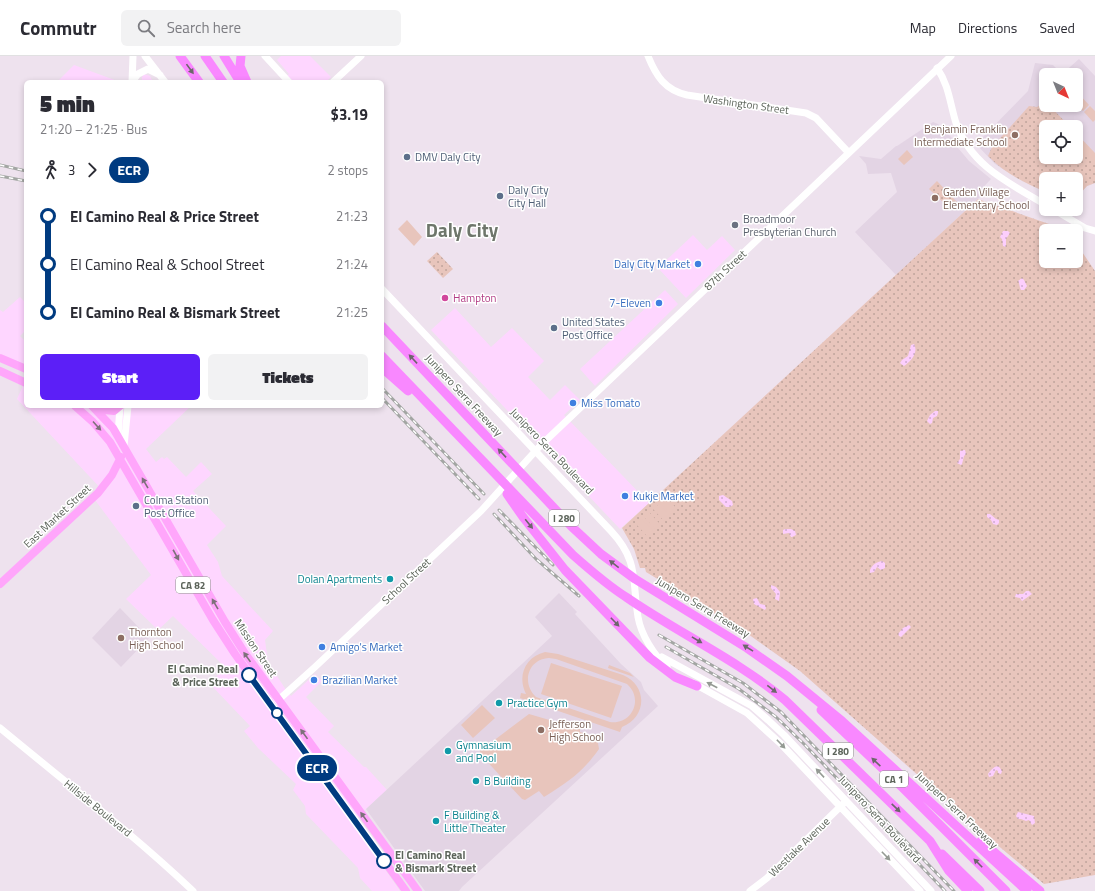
<!DOCTYPE html>
<html lang="en">
<head>
<meta charset="utf-8">
<style>
	:root { --surface:#fff; --page:#f2f2f3; --text:#2b2b33; --muted:#7c7c81; --line:#e1e1e2; --accent:#5c1ff7 }
	body { margin:0; font-family:"Titillium Web",sans-serif; background:var(--page); color:var(--text); height:100vh; display:flex; flex-direction:column; font-size:15px; white-space:nowrap }
	* { box-sizing:border-box; margin:0 }
	p { font-size:13px; color:var(--muted) }
	.icon { flex:none; width:22px; height:22px; fill:none; stroke:currentColor; stroke-width:2; stroke-linecap:round; stroke-linejoin:round }
	.map { position:relative; flex:1; overflow:hidden }
	.sheet { position:absolute; left:24px; top:24px; width:360px; height:328px; display:flex; flex-direction:column; background:var(--surface); border-radius:6px; box-shadow:0 2px 6px #0003 }
	.sheet>* { flex:none }
	.badge { padding:0 8px; border-radius:13px; font-size:14px; line-height:26px }
	.needle { width:26px; rotate:137deg }
	.buttons { position:absolute; left:1039px; top:12px; display:grid; gap:8px }
	.buttons a { display:grid; place-items:center; width:44px; height:44px; border-radius:6px; background:var(--surface); box-shadow:0 2px 6px #0003; font-size:20px }
	.map>.badge { position:absolute; translate:-50% -50%; box-shadow:0 0 0 2px #fff }
	.legs { display:flex; align-items:center; gap:6px; height:44px; padding:0 16px; font-size:13px }
	.legs p { margin-inline-start:auto }
	.summary { display:flex; align-items:center; justify-content:space-between; height:68px; padding:0 16px }
	h1 { font-size:22px; font-weight:800; line-height:30px }
	.primary-button { display:flex; gap:8px; margin-top:auto; padding:8px 16px }
	.primary-button a { flex:1; height:46px; border-radius:6px; background:var(--accent); color:#fff; font-size:16px; font-weight:800; line-height:46px; text-align:center }
	.primary-button a+a { background:var(--page); color:var(--text) }
	ul { padding:0 16px; list-style:none }
	li { display:flex; align-items:center; gap:14px; height:48px; font-size:15px }
	li i { display:grid; place-items:center; width:6px; height:100%; margin:0 5px; background:currentColor }
	li i::after { content:''; width:10px; height:10px; margin:-5px; border:3px solid; border-radius:50%; background:var(--surface) }
	li p { margin-inline-start:auto }
	li:first-child i { background:linear-gradient(#0000 50%,currentColor 0) }
	li:last-child i { background:linear-gradient(currentColor 50%,#0000 0) }
	header { display:flex; align-items:center; gap:24px; box-sizing:border-box; height:56px; padding:0 20px; background:var(--surface); border-bottom:1px solid var(--line) }
	header strong { font-size:19px }
	nav { display:flex; gap:22px; margin-inline-start:auto; font-size:14px }
	.search { width:280px; height:36px; background:var(--page); display:flex; align-items:center; gap:10px; box-sizing:border-box; padding:0 14px; border-radius:6px; color:var(--muted); font-size:15px }
	.map>svg:first-child { display:block }
	.commercial { fill:#fed6ff }
	.education { fill:#e3d4e4; fill-rule:evenodd }
	.green { fill:url(#green-dots) }
	.sand { fill:url(#sand-dots) }
	.pitch { fill:#e8c5bc; fill-rule:evenodd }
	.lines { fill:none; stroke-linecap:round; stroke-linejoin:round }
	.secondary { stroke:#fff; stroke-width:7 }
	.primary { stroke:#ffa6fb; stroke-width:8 }
	.highway { stroke:#f988ff; stroke-width:9 }
	.rail-casing { stroke:#a3a6a3; stroke-width:3 }
	.rail { stroke:#fff; stroke-width:1.5; stroke-dasharray:4.5; stroke-linecap:butt }
	.oneway { fill:#6c686a }
	.oneway2 { fill:#7d717a }
	.oneway3 { fill:#959a94 }
	.line-1-casing { stroke:#fff; stroke-width:9 }
	.line-1 { stroke:#003b80; stroke-width:6 }
	.education-dot { fill:#8d6e63; stroke:#fff; stroke-width:1.5 }
	.service-dot { fill:#5c6f8a; stroke:#fff; stroke-width:1.5 }
	.worship-dot { fill:#6b7280; stroke:#fff; stroke-width:1.5 }
	.shop-dot { fill:#3f7fe0; stroke:#fff; stroke-width:1.5 }
	.hotel-dot { fill:#d1479c; stroke:#fff; stroke-width:1.5 }
	.culture-dot { fill:#0f9aa8; stroke:#fff; stroke-width:1.5 }
	.stop-1-dot { fill:#fff; stroke:#003b80; stroke-width:2 }
	.labels { text-anchor:middle; stroke-width:3; stroke-linejoin:round; paint-order:stroke }
	.shield { fill:#fff; stroke:#8d928c; stroke-width:1 }
	.shield-label { font-size:10px; font-weight:bold; fill:#5c645a }
	.street-label { font-size:11px; fill:#5c645a; stroke:#fff }
	.education-label { font-size:11px; fill:#785e54; stroke:#fff; text-anchor:start }
	.service-label { font-size:11px; fill:#4e5e75; stroke:#fff; text-anchor:start }
	.worship-label { font-size:11px; fill:#5b616d; stroke:#fff; text-anchor:start }
	.shop-label { font-size:11px; fill:#366cbe; stroke:#fff; text-anchor:start }
	.hotel-label { font-size:11px; fill:#b23c85; stroke:#fff; text-anchor:start }
	.culture-label { font-size:11px; fill:#0d838f; stroke:#fff; text-anchor:start }
	.stop-label { font-size:11px; font-weight:bold; fill:#5c645a; stroke:#fff; text-anchor:end }
	.town-label { font-size:19px; font-weight:bold; fill:#6e766b; stroke:#fff }
</style>
</head>
<body>
<header>
<strong>Commutr</strong>
<div class="search"><svg class="icon" aria-label="search" viewBox="0 0 24 24"><circle cx="10" cy="10" r="6"/><path d="M15 15l6 6"/></svg>Search here</div>
<nav><a>Map</a><a>Directions</a><a>Saved</a></nav>
</header>
<div class="map">
<svg width="1095" height="835" viewBox="0 0 1095 835">
	<defs>
		<pattern id="green-dots" width="8" height="8" patternUnits="userSpaceOnUse"><rect width="8" height="8" fill="#e8c5bc"/><path d="M2 2h.1M6 6h.1" fill="none" stroke="#bfa49c" stroke-width="1.8" stroke-linecap="round"/></pattern>
		<pattern id="sand-dots" width="8" height="8" patternUnits="userSpaceOnUse"><rect width="8" height="8" fill="#fccefd"/><path d="M2 2h.1M6 6h.1" fill="none" stroke="#cfabd0" stroke-width="1.8" stroke-linecap="round"/></pattern>
	</defs>
	<rect width="100%" height="100%" fill="#eee2ee"/>
	<path class="commercial" d="M281,0H310L331,21L326,26H281L289,18L277,4Z
		M74,9L120,26H57Z
		M144,18L150,20L153,26H142V21Z
		M693,179L707,194L722,180L735,194L686,242L658,212Z
		M665,234L678,248L595,330L580,313Z
		M20,241L26,247V274L20,280L26,286V309L0,298V254L3,256Z
		M455,252L491,291L512,272L544,305L528,321L550,344L565,329L580,344L564,359L649,447L620,473L431,274Z
		M26,323V350H191L146,393L156,406L162,401L164,403L167,401L186,421L201,406L212,418L193,435L226,470L207,489L218,506L222,520L273,575L265,584L268,606L286,634L291,640L315,618L322,625L306,641L334,670L328,676L364,711H366L387,734L352,766L400,835H372L360,822L358,812L306,758L305,750L293,734L296,728L258,692L244,675L250,670L210,628L225,611L173,560L158,574L126,543L151,519L95,444L104,436L17,343Z"/>
	<path class="education" d="M1079,3L1095,20V127L1087,130L1076,142V123H1046V136L1006,115L995,108L976,88L1028,35L1035,7L1053,9L1062,18ZM1046,19H1076V49H1046ZM1046,71H1076V101H1046Z
		M933,66L938,68L952,82L953,86L969,105L991,123L978,137L980,141L978,143L896,219L855,176L897,136L891,117L868,118L866,108L859,100L881,103L896,90H897Z
		M559,537L577,556L575,558L621,608L641,626L644,634L658,650L462,831L459,835H425L366,753L552,580L535,561Z
		M120,552L149,582L121,611L92,582Z"/>
	<path class="green" d="M1045,45L1046,49H1049L1070,71H1046V101H1076V77L1095,97V127L1087,130L1076,142V123H1046V136C1025,127 1004,117 988,100L992,91L1029,50L1037,51Z
		M937,125L957,146L947,150L929,133Z
		M978,143L1049,168L1061,175H1046V205H1076V187L1095,215V819L1044,828L989,782L800,615L748,578L646,516L645,512H640L634,493L622,472Z
		M437,196L453,213L443,222L427,205Z"/>
	<path class="sand" d="M1003,175H1008L1010,177L1006,183V191L1003,190L1002,183L1000,181Z
		M1022,222L1024,224L1027,230L1024,234H1021C1019,231 1020,228 1018,225Z
		M914,288C919,297 910,306 904,310L900,307L902,304L908,300L911,289Z
		M935,355H938V357L937,360L933,362L932,367L930,368L927,365L930,359Z
		M964,394H965L966,398L964,400L962,408L961,409L957,407L960,403V395Z
		M723,439L732,445L733,449L730,451H726L719,444V440Z
		M987,458H990L996,463L999,464V467L997,469L993,468L991,464L987,461Z
		M785,473H791L795,475L796,479L792,481H791L789,477L783,478V474Z
		M882,505L885,507V512L881,514L877,511L874,516L870,517V514C872,509 876,506 882,505Z
		M771,529L776,531L780,536L779,545L775,543L776,538L771,532Z
		M1026,535H1029L1032,538L1022,545L1020,542L1015,541L1016,538H1023Z
		M757,542L760,548L765,549L766,552L765,554L754,548L753,543Z
		M909,569L911,571L901,581L899,580L898,578L903,572Z
		M998,710L1000,712L1002,715L1001,718L998,717V715L996,714L993,720L989,721L988,718C991,714 993,711 998,710Z
		M1018,756L1034,760L1035,767L1032,769L1029,764L1026,765L1021,763H1018L1016,760Z"/>
	<path class="pitch" d="M1080,39L1089,49L1083,55L1076,48V42Z
		M1090,50L1095,55V64L1093,66L1084,56Z
		M1076,81L1095,101V106L1076,86Z
		M907,94L913,101L904,109L898,103Z
		M407,164L422,181L414,190L398,173Z
		M666,441L677,453L671,458L660,446Z
		M659,448L670,460L664,465L653,453Z
		M649,456L660,468L655,473L644,461Z
		M642,463L653,475L647,480L636,468Z
		M545,596L558,598L623,619C648,630 647,661 622,671L620,676L520,642L521,637L526,638C517,620 525,601 545,596ZM549,602L556,603L627,628C644,643 632,669 610,666L536,641C521,627 528,603 549,602Z
		M551,607L622,630L611,662L541,638Z
		M609,609L630,617L634,621L608,612Z
		M482,649L495,662L473,682L461,669Z
		M529,658L580,673V676L586,678L598,687L599,693C582,717 568,726 544,741L539,735L525,744L522,743L480,698V695Z"/>
	<g class="lines">
		<path class="secondary" d="M145,0L165,26
			M265,0L289,26
			M648,0C656,20 665,34 687,39L806,57L816,62L848,96
			M937,12C949,29 950,48 956,67C971,110 1009,127 1046,149
			M132,26L138,18L148,13L160,19
			M132,26L133,0
			M333,26L361,0
			M1053,153L1085,172L1095,175
			M382,233L611,475C639,505 632,524 638,561C641,579 654,599 667,611
			M118,380L120,350
			M124,390L128,350
			M662,601L752,650L768,664L784,679L931,835
			M693,627L747,657L781,688L920,835
			M275,647L315,611L481,455L540,390L951,0
			M0,672C65,726 132,777 193,835
			M750,835L767,822L843,748"/>
		<path class="primary" d="M0,302L26,313
			M0,315L26,327
			M75,350L93,366L110,386L213,564L235,598L406,835
			M92,350L113,372L225,566L244,596L418,835
			M95,353L114,355L120,350
			M0,528L98,437L112,419L121,401"/>
		<path class="highway" d="M180,0L199,26
			M205,0L223,26
			M224,0L240,26
			M241,0L240,10L247,26
			M382,270L572,471L601,498L635,523L747,592L787,620L842,665L1027,835
			M382,300L573,499C590,514 607,529 626,541C678,577 736,603 785,644L930,785L949,815L968,835
			M382,312L408,335
			M507,438L523,461L565,514L650,602L675,621L697,630
			M821,654L903,732L1006,835
			M981,785L1040,835
			M942,798L980,835"/>
		<defs>
			<path id="rail" d="M0,109L26,115
				M0,120L26,125
				M382,332L484,438
				M382,342L479,443
				M499,454L553,509
				M494,458L536,503L579,540
				M659,579L743,627L781,656L954,835
				M666,591L739,633L776,661L803,687L945,835"/>
		</defs>
		<use href="#rail" class="rail-casing"/>
		<use href="#rail" class="rail"/>
	</g>
	<defs><path id="oneway-solid" d="M-6-.8H1V-3.2L6.5 0L1 3.2V.8H-6Z"/></defs>
	<g class="oneway">
		<use href="#oneway-solid" transform="translate(190 13) rotate(54)"/>
		<use href="#oneway-solid" transform="translate(413 303) rotate(-133)"/>
		<use href="#oneway-solid" transform="translate(502 397) rotate(-133)"/>
		<use href="#oneway-solid" transform="translate(529 468) rotate(51)"/>
		<use href="#oneway-solid" transform="translate(614 508) rotate(-142)"/>
		<use href="#oneway-solid" transform="translate(615 566) rotate(46)"/>
		<use href="#oneway-solid" transform="translate(697 584) rotate(31)"/>
		<use href="#oneway-solid" transform="translate(748 592) rotate(-148)"/>
		<use href="#oneway-solid" transform="translate(772 633) rotate(38)"/>
		<use href="#oneway-solid" transform="translate(876 706) rotate(-137)"/>
		<use href="#oneway-solid" transform="translate(896 752) rotate(44)"/>
		<use href="#oneway-solid" transform="translate(978 807) rotate(-135)"/>
	</g>
	<g class="oneway2">
		<use href="#oneway-solid" transform="translate(97 370) rotate(48)"/>
		<use href="#oneway-solid" transform="translate(145 427) rotate(-120)"/>
		<use href="#oneway-solid" transform="translate(176 499) rotate(61)"/>
		<use href="#oneway-solid" transform="translate(215 548) rotate(-120)"/>
		<use href="#oneway-solid" transform="translate(247 601) rotate(-125)"/>
		<use href="#oneway-solid" transform="translate(304 678) rotate(-126)"/>
		<use href="#oneway-solid" transform="translate(364 761) rotate(-126)"/>
	</g>
	<g class="oneway3">
		<use href="#oneway-solid" transform="translate(712 629) rotate(-152)"/>
		<use href="#oneway-solid" transform="translate(781 688) rotate(46)"/>
		<use href="#oneway-solid" transform="translate(820 717) rotate(-133)"/>
		<use href="#oneway-solid" transform="translate(886 800) rotate(46)"/>
	</g>
	<g class="lines">
		<defs>
			<path id="line-1" d="M249,619L384,805"/>
		</defs>
		<use href="#line-1" class="line-1-casing"/>
		<use href="#line-1" class="line-1"/>
	</g>
	<g class="education-dot">
		<circle cx="1015" cy="79" r="4"/>
		<circle cx="935" cy="142" r="4"/>
		<circle cx="121" cy="582" r="4"/>
		<circle cx="541" cy="674" r="4"/>
	</g>
	<g class="service-dot">
		<circle cx="407" cy="101" r="4"/>
		<circle cx="500" cy="140" r="4"/>
		<circle cx="554" cy="272" r="4"/>
		<circle cx="136" cy="450" r="4"/>
	</g>
	<circle class="worship-dot" cx="735" cy="169" r="4"/>
	<g class="shop-dot">
		<circle cx="698" cy="208" r="4"/>
		<circle cx="659" cy="247" r="4"/>
		<circle cx="573" cy="347" r="4"/>
		<circle cx="625" cy="440" r="4"/>
		<circle cx="322" cy="591" r="4"/>
		<circle cx="314" cy="624" r="4"/>
	</g>
	<circle class="hotel-dot" cx="445" cy="242" r="4"/>
	<g class="culture-dot">
		<circle cx="390" cy="523" r="4"/>
		<circle cx="499" cy="647" r="4"/>
		<circle cx="448" cy="695" r="4"/>
		<circle cx="476" cy="725" r="4"/>
		<circle cx="436" cy="765" r="4"/>
	</g>
	<g class="stop-1-dot">
		<circle cx="249" cy="619" r="7"/>
		<circle cx="277" cy="657" r="5"/>
		<circle cx="384" cy="805" r="7"/>
	</g>
	<g class="labels">
		<g class="shield">
			<rect x="549" y="454" width="30" height="16" rx="3"/>
			<rect x="176" y="521" width="34" height="16" rx="3"/>
			<rect x="823" y="687" width="30" height="16" rx="3"/>
			<rect x="880" y="715" width="28" height="16" rx="3"/>
		</g>
		<g class="shield-label">
			<text x="564" y="466">I 280</text>
			<text x="193" y="533">CA 82</text>
			<text x="838" y="699">I 280</text>
			<text x="894" y="727">CA 1</text>
		</g>
		<g class="street-label">
			<text transform="translate(746 48) rotate(8)" y="4">Washington Street</text>
			<text transform="translate(725 214) rotate(-43)" y="4">87th Street</text>
			<text transform="translate(464 339) rotate(47)" y="4">Junipero Serra Freeway</text>
			<text transform="translate(552 395) rotate(46)" y="4">Junipero Serra Boulevard</text>
			<text transform="translate(57 460) rotate(-43)" y="4">East Market Street</text>
			<text transform="translate(406 525) rotate(-43)" y="4">School Street</text>
			<text transform="translate(703 551) rotate(31)" y="4">Junipero Serra Freeway</text>
			<text transform="translate(256 592) rotate(56)" y="4">Mission Street</text>
			<text transform="translate(98 752) rotate(39)" y="4">Hillside Boulevard</text>
			<text transform="translate(957 754) rotate(43)" y="4">Junipero Serra Freeway</text>
			<text transform="translate(880 763) rotate(47)" y="4">Junipero Serra Boulevard</text>
			<text transform="translate(799 791) rotate(-44)" y="4">Westlake Avenue</text>
		</g>
		<g class="education-label">
			<text x="1007" y="77" text-anchor="end">Benjamin Franklin<tspan x="1007" dy="13">Intermediate School</tspan></text>
			<text x="943" y="140">Garden Village<tspan x="943" dy="13">Elementary School</tspan></text>
			<text x="129" y="580">Thornton<tspan x="129" dy="13">High School</tspan></text>
			<text x="549" y="672">Jefferson<tspan x="549" dy="13">High School</tspan></text>
		</g>
		<g class="service-label">
			<text x="415" y="105">DMV Daly City</text>
			<text x="508" y="138">Daly City<tspan x="508" dy="13">City Hall</tspan></text>
			<text x="562" y="270">United States<tspan x="562" dy="13">Post Office</tspan></text>
			<text x="144" y="448">Colma Station<tspan x="144" dy="13">Post Office</tspan></text>
		</g>
		<g class="worship-label">
			<text x="743" y="167">Broadmoor<tspan x="743" dy="13">Presbyterian Church</tspan></text>
		</g>
		<g class="shop-label">
			<text x="690" y="212" text-anchor="end">Daly City Market</text>
			<text x="651" y="251" text-anchor="end">7-Eleven</text>
			<text x="581" y="351">Miss Tomato</text>
			<text x="633" y="444">Kukje Market</text>
			<text x="330" y="595">Amigo's Market</text>
			<text x="322" y="628">Brazilian Market</text>
		</g>
		<g class="hotel-label">
			<text x="453" y="246">Hampton</text>
		</g>
		<g class="culture-label">
			<text x="382" y="527" text-anchor="end">Dolan Apartments</text>
			<text x="507" y="651">Practice Gym</text>
			<text x="456" y="693">Gymnasium<tspan x="456" dy="13">and Pool</tspan></text>
			<text x="484" y="729">B Building</text>
			<text x="444" y="763">F Building &amp;<tspan x="444" dy="13">Little Theater</tspan></text>
		</g>
		<g class="stop-label">
			<text x="238" y="617">El Camino Real<tspan x="238" dy="13">&amp; Price Street</tspan></text>
			<text x="395" y="803" text-anchor="start">El Camino Real<tspan x="395" dy="13">&amp; Bismark Street</tspan></text>
		</g>
		<g class="town-label">
			<text x="462" y="181">Daly City</text>
		</g>
	</g>
</svg>
<div class="buttons">
<a><svg class="needle" viewBox="-14 -14 28 28"><path d="M0-13l5 13h-10z" fill="#e53935"/><path d="M0 13l5-13h-10z" fill="#7c7c81"/></svg></a>
<a><svg class="icon" aria-label="locate" viewBox="0 0 24 24"><circle cx="12" cy="12" r="6"/><path d="M12 2v4M12 18v4M2 12h4M18 12h4"/></svg></a>
<a>+</a>
<a>−</a>
</div>
<b class="badge" style="left:317px;top:712px;background:#003b80;color:#fff">ECR</b>
<section class="sheet">
<div class="summary"><div><h1>5 min</h1><p>21:20 – 21:25 · Bus</p></div><b>$3.19</b></div>
<div class="legs"><svg class="icon" aria-label="walk" viewBox="0 0 24 24"><circle cx="13" cy="4" r="2"/><path d="M13 8l-2 6 4 7M11 14l-3 7M7 12l3-4h3l4 4"/></svg>3<svg class="icon" aria-label="forward" viewBox="0 0 24 24"><path d="M9 5l7 7-7 7"/></svg><b class="badge" style="background:#003b80;color:#fff">ECR</b><p>2 stops</p></div>
<ul>
<li><i style="color:#003b80"></i><b>El Camino Real &amp; Price Street</b><p>21:23</p></li>
<li><i style="color:#003b80"></i><span>El Camino Real &amp; School Street</span><p>21:24</p></li>
<li><i style="color:#003b80"></i><b>El Camino Real &amp; Bismark Street</b><p>21:25</p></li>
</ul>
<div class="primary-button"><a>Start</a><a>Tickets</a></div>
</section>
</div>
</body>
</html>
